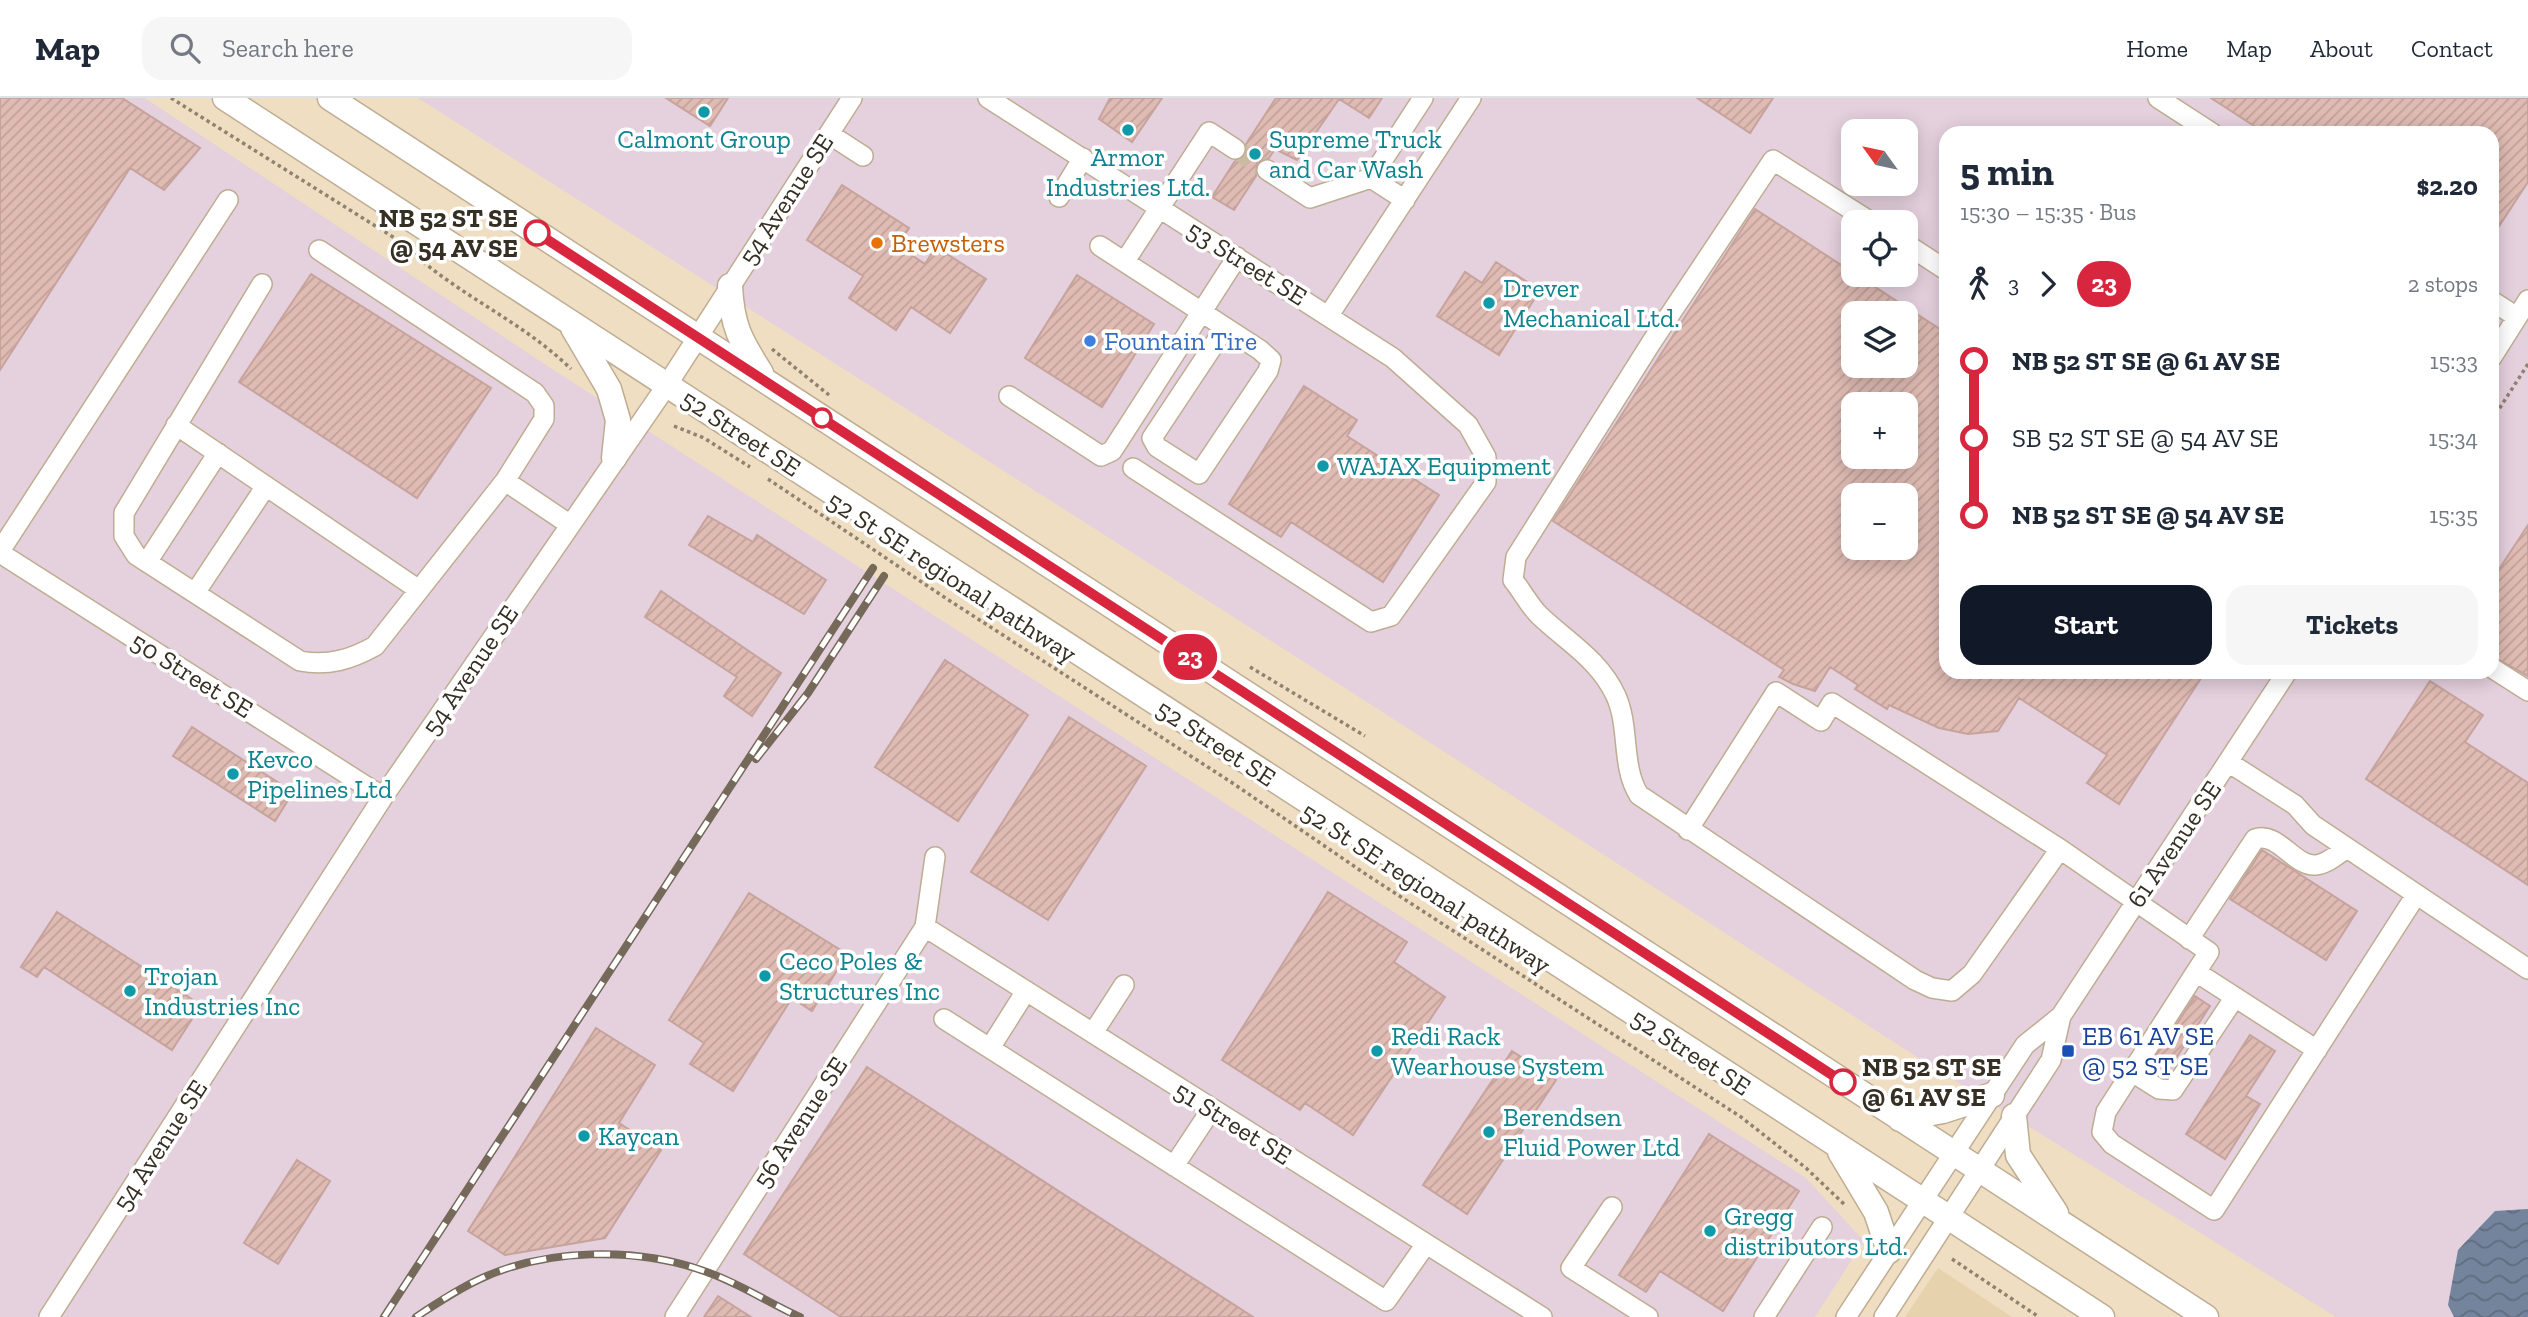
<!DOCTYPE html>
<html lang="en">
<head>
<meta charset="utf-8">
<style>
	:root { --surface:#fff; --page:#f6f6f7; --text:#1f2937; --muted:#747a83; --line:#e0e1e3; --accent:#111827 }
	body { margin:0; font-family:"Zilla Slab",serif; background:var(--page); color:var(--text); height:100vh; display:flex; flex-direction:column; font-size:26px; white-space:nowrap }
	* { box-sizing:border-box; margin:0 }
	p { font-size:23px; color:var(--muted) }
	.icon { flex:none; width:38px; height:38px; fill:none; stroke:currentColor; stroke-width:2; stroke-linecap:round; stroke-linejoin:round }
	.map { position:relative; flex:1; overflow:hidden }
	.panel { position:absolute; left:1939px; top:28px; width:560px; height:553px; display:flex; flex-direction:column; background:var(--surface); border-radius:21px; box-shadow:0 4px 18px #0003 }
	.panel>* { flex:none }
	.badge { padding:0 14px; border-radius:23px; font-size:24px; line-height:46px }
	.needle { width:46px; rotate:303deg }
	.controls { position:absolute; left:1841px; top:21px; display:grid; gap:14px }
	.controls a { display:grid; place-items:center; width:77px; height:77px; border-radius:14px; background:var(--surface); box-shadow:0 4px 18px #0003; font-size:35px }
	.map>.badge { position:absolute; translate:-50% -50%; box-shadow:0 0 0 4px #fff }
	.legs { display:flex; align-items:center; gap:10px; height:77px; padding:0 21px; font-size:23px }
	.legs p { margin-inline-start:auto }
	.head { display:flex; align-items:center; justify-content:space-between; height:119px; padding:0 21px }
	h1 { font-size:38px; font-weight:700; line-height:52px }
	.cta { display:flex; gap:14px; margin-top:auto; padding:14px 21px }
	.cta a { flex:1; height:80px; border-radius:21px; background:var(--accent); color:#fff; font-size:28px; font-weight:700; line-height:80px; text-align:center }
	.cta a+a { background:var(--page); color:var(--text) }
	ul { padding:0 21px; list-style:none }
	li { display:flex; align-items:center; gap:24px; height:77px; font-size:26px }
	li i { display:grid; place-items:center; width:10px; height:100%; margin:0 9px; background:currentColor }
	li i::after { content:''; width:18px; height:18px; margin:-9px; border:5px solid; border-radius:50%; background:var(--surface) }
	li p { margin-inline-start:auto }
	li:first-child i { background:linear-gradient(#0000 50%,currentColor 0) }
	li:last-child i { background:linear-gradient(currentColor 50%,#0000 0) }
	header { display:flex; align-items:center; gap:42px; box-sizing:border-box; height:98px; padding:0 35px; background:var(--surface); border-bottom:2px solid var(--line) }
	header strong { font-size:33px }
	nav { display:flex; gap:38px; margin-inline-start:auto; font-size:24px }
	.search { width:490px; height:63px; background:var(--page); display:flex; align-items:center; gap:18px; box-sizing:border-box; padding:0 24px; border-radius:21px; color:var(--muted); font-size:26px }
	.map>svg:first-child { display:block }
	.built { fill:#e7d2ae }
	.industrial { fill:#e5d0de; fill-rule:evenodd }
	.water { fill:url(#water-waves) }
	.building { fill:url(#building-hatch); stroke:#c6a39c; stroke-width:2; fill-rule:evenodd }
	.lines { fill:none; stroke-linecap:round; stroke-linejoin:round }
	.minor-tunnel { stroke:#cabba2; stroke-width:19; stroke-dasharray:19 10; stroke-linecap:butt }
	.minor-casing { stroke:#bead92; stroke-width:22 }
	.major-casing { stroke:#bead92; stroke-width:27 }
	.path { stroke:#8f8370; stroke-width:3.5; stroke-dasharray:3.5 3.5; stroke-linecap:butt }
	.minor { stroke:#fff; stroke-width:19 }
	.major { stroke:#fff; stroke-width:24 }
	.rail-casing { stroke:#756a5a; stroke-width:8 }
	.rail { stroke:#fff; stroke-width:5; stroke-dasharray:16; stroke-linecap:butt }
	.line-1-casing { stroke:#fff; stroke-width:16 }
	.line-1 { stroke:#d7263d; stroke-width:10 }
	.culture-dot { fill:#0f9aa8; stroke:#fff; stroke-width:2.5 }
	.stop-1-dot { fill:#fff; stroke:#d7263d; stroke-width:3.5 }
	.food-dot { fill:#e8710a; stroke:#fff; stroke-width:2.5 }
	.shop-dot { fill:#3f7fe0; stroke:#fff; stroke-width:2.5 }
	.transit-dot { fill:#1a4fb4; stroke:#fff; stroke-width:2.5 }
	.labels { text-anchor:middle; stroke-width:7; stroke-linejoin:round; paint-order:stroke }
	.culture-label { font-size:26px; fill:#0d838f; stroke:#fff; text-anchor:start }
	.street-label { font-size:26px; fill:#362f24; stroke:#fff }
	.stop-label { font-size:26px; font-weight:bold; fill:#362f24; stroke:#fff; text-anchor:end }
	.food-label { font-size:26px; fill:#c56008; stroke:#fff; text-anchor:start }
	.shop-label { font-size:26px; fill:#366cbe; stroke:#fff; text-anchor:start }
	.transit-label { font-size:26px; fill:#164399; stroke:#fff; text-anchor:start }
</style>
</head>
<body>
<header>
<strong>Map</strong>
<div class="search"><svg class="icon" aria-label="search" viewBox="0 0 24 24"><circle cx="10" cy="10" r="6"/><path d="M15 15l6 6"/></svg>Search here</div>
<nav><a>Home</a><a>Map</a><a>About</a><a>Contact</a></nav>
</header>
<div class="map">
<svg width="2528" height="1219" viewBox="0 0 2528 1219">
	<defs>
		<pattern id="water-waves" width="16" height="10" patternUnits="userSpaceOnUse" patternTransform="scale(1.75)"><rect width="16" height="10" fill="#74849c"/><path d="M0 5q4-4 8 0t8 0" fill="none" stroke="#606c7f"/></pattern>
		<pattern id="building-hatch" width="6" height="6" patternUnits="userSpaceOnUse" patternTransform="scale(1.75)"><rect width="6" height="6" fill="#dfbbb3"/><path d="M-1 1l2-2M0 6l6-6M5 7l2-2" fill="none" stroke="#c0a19a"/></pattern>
	</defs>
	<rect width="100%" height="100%" fill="#efdec2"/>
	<path class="built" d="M1938,1170L2012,1219H1905Z"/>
	<path class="industrial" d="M0,0H145L549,269L1806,1080L1864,1143L1815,1219H0Z
		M418,0H2528V1219H2336L1931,968L1381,613ZM1853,33H1906V86H1853ZM1946,35H2492V574H1946ZM1853,124H1906V177H1853ZM1853,215H1906V268H1853ZM1853,306H1906V359H1853ZM1853,397H1906V450H1853Z"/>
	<path class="water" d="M2528,1111V1219H2454L2448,1207L2458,1152L2495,1113Z"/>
	<path class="building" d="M0,0H122L200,50L164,92L130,70L0,272Z
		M666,0H728L710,28Z
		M1110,0H1162L1132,44L1099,21Z
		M1276,0H1382L1369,20L1339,1L1297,62L1275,51L1269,60L1257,65L1256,78L1234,112L1212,99L1235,63L1245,58L1246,46Z
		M1697,0H1773L1750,35Z
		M2211,0H2528V84L2492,139V35H2265Z
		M842,87L909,130L898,148L925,166L936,149L986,181L950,235L911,209L896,232L849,200L863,178L807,142Z
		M1755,111L1946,235V574H2205L2119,706L2087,685L2107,657L2019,600L1998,633L1968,636L1939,630L1889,607L1887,611L1855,591L1858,587L1830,569L1815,593L1793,586L1779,579L1784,572L1553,423ZM1853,215H1906V268H1853ZM1853,306H1906V359H1853ZM1853,397H1906V450H1853Z
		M1496,164L1540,192L1499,257L1437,218L1465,174L1482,185Z
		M311,176L491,290L417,400L239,284Z
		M1077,177L1154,226L1102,309L1025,260Z
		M1304,288L1357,322L1347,338L1439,397L1383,484L1291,424L1281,439L1229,406Z
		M708,418L753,444L757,437L826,482L804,516L689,447Z
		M2528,427V578L2492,558V482Z
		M661,493L781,575L752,618L724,598L737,579L645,519Z
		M945,562L1028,617L958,723L875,669Z
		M2430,583L2483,617L2465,644L2528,685V787L2366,681Z
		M1069,619L1146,668L1048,822L971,774Z
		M192,629L293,694L275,723L173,658Z
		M2262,752L2357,813L2326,862L2230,801Z
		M1328,794L1407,844L1394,864L1445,899L1353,1037L1305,1005L1300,1012L1222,962Z
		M749,795L847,856L812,913L792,900L733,993L690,966L704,945L669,922Z
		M57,814L201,907L172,952L44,869L37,879L21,869Z
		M2195,898L2210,908L2169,971L2154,961Z
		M596,930L655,967L619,1025L661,1052L605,1140L505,1157L468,1133Z
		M2250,937L2275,953L2246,998L2260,1006L2225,1061L2186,1036Z
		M1512,953L1556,982L1467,1116L1423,1087Z
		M867,969L1253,1219H841L744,1156Z
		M1709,1036L1799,1093L1723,1213L1660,1173L1646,1194L1619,1177Z
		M297,1062L330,1083L278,1166L244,1145Z
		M718,1198L751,1219H704Z"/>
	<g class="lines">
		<path class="minor-tunnel" d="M1235,51L1267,72"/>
		<defs>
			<path id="minor" d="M988,0L1393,260L1468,327L1486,359V384L1391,518L1371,524L1133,370
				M2158,0L2212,35
				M829,36L863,58
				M1267,72L1310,100L1371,80L1423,0
				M1371,80L1405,102
				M1059,99L1083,60
				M1871,124L1773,62L1651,245L1516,459L1513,482C1522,493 1529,507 1539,517C1567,544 1599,561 1616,598C1630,629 1621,669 1639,697L1915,882L1932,890L1952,893L1972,876L2060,751L2209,854L2196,874L2317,952
				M1906,146L1946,172
				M1100,148L1260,252L1271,262L1268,273L1199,376L1157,349L1152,340L1225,230
				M319,152L535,295L544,308V321L505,383L569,426
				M1125,163L1209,34L1235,51
				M262,186L124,415V438L136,457L300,563C328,568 350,562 375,548L505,383
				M2492,203L2517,219
				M1329,217L1471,0
				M2492,259L2528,202
				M1009,298L1101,358L1112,353L1237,159
				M176,327L419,492
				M0,453L228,102
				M0,455L383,699
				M147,464L218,355
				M195,495L266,388
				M2492,570L2528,593
				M2228,664L2295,707L2313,727L2528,871
				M1688,732L1776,594L1821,623L1832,605L2060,751
				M925,829L1542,1219
				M2189,841L2255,741C2278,733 2294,769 2316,767C2327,766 2338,756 2347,750
				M2196,874L2106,1014L2102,1034L2112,1046L2214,1112L2416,797
				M944,921L1386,1203L1426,1146
				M1093,935L1124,887
				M990,950L1026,893
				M2132,974L2159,991L2173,992L2235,899
				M1174,1068L1211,1012
				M1612,1109L1571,1170L1648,1219
				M49,1219L383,699L667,287L852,0
				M675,1219L925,829L935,759
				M1764,1219L1822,1129
				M1846,1219L2025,947L2061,918L2287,574
				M1884,1219L2051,962L2061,918"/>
			<path id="major" d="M225,0L2102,1219
				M330,0L2206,1219
				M730,188C732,228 740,242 761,275
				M573,230L609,291L618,322L614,360
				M2014,1018L2018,1057L2056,1115
				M1900,1021L1943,1013L1992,997
				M1840,1054L1876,1114L1889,1153"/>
		</defs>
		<use href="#minor" class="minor-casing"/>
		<use href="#major" class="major-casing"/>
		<path class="path" d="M171,0L401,144C452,195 520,221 571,271
			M772,251L829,297
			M2492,322L2528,266
			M674,328L704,340L750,369
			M768,381L947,501L1231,684L1367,777L1741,1019L1806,1070L1846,1108
			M1250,569L1365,638
			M1952,1161L2039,1219"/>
		<use href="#minor" class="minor"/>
		<use href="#major" class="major"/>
		<defs>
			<path id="rail" d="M756,661L808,595L884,478
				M384,1219L873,470
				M416,1219C437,1205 458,1191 480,1181C546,1150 637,1149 704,1173C737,1184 769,1205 800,1219"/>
		</defs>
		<use href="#rail" class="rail-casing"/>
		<use href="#rail" class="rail"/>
	</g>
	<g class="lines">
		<defs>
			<path id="line-1" d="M537,135L1843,984"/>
		</defs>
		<use href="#line-1" class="line-1-casing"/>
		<use href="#line-1" class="line-1"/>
	</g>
	<g class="culture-dot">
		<circle cx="704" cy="14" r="7"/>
		<circle cx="1128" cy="32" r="7"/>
		<circle cx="1255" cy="56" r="7"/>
		<circle cx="1489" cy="205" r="7"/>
		<circle cx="1323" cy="368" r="7"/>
		<circle cx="233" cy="676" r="7"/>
		<circle cx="765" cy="878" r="7"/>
		<circle cx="130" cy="893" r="7"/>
		<circle cx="1377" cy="953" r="7"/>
		<circle cx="1489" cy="1034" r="7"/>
		<circle cx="584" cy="1038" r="7"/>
		<circle cx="1710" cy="1133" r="7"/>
	</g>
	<g class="stop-1-dot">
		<circle cx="537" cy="135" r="12"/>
		<circle cx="822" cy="320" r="9"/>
		<circle cx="1843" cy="984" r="12"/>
	</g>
	<circle class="food-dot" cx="877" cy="145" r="7"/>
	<circle class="shop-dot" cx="1090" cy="243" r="7"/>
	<rect class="transit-dot" x="2061" y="946" width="14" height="14" rx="3.5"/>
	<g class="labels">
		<g class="culture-label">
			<text x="704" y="50" text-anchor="middle">Calmont Group</text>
			<text x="1269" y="50">Supreme Truck<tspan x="1269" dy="30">and Car Wash</tspan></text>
			<text x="1128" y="68" text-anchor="middle">Armor<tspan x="1128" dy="30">Industries Ltd.</tspan></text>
			<text x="1503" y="199">Drever<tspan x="1503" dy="30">Mechanical Ltd.</tspan></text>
			<text x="1337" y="377">WAJAX Equipment</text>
			<text x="247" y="670">Kevco<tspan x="247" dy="30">Pipelines Ltd</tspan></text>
			<text x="779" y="872">Ceco Poles &amp;<tspan x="779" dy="30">Structures Inc</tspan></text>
			<text x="144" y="887">Trojan<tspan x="144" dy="30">Industries Inc</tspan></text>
			<text x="1391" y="947">Redi Rack<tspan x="1391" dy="30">Wearhouse System</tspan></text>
			<text x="1503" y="1028">Berendsen<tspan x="1503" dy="30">Fluid Power Ltd</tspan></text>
			<text x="598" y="1047">Kaycan</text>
			<text x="1724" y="1127">Gregg<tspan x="1724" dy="30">distributors Ltd.</tspan></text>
		</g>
		<g class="street-label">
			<text transform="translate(786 101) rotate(-57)" y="9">54 Avenue SE</text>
			<text transform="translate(1247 165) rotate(32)" y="9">53 Street SE</text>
			<text transform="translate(741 335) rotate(33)" y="9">52 Street SE</text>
			<text transform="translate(952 479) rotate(33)" y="9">52 St SE regional pathway</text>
			<text transform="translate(470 572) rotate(-56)" y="9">54 Avenue SE</text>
			<text transform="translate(192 577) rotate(32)" y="9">50 Street SE</text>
			<text transform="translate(1216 645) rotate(33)" y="9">52 Street SE</text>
			<text transform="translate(2174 746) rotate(-56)" y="9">61 Avenue SE</text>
			<text transform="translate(1426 790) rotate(33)" y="9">52 St SE regional pathway</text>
			<text transform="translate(1691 954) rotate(33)" y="9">52 Street SE</text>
			<text transform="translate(800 1024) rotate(-57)" y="9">56 Avenue SE</text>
			<text transform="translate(1233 1025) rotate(32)" y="9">51 Street SE</text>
			<text transform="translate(160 1047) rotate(-57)" y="9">54 Avenue SE</text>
		</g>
		<g class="stop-label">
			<text x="518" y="129">NB 52 ST SE<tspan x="518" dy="30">@ 54 AV SE</tspan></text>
			<text x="1862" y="978" text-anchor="start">NB 52 ST SE<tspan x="1862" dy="30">@ 61 AV SE</tspan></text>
		</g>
		<g class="food-label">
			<text x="891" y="154">Brewsters</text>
		</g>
		<g class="shop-label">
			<text x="1104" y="252">Fountain Tire</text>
		</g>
		<g class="transit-label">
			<text x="2082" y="947">EB 61 AV SE<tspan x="2082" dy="30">@ 52 ST SE</tspan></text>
		</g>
	</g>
</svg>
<div class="controls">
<a><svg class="needle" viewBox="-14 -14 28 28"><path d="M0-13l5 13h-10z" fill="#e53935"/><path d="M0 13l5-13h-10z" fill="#747a83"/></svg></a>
<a><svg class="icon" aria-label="locate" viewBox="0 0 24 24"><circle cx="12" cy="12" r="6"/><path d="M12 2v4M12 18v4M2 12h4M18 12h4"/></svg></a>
<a><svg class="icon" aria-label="layers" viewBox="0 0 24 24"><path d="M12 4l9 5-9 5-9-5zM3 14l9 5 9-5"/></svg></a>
<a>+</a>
<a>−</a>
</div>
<b class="badge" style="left:1190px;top:559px;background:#d7263d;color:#fff">23</b>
<section class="panel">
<div class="head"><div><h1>5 min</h1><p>15:30 – 15:35 · Bus</p></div><b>$2.20</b></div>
<div class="legs"><svg class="icon" aria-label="walk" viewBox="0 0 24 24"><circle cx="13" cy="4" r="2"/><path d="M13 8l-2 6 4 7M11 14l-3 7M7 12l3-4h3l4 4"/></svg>3<svg class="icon" aria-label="forward" viewBox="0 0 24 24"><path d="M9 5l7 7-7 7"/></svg><b class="badge" style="background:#d7263d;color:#fff">23</b><p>2 stops</p></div>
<ul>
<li><i style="color:#d7263d"></i><b>NB 52 ST SE @ 61 AV SE</b><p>15:33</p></li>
<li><i style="color:#d7263d"></i><span>SB 52 ST SE @ 54 AV SE</span><p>15:34</p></li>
<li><i style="color:#d7263d"></i><b>NB 52 ST SE @ 54 AV SE</b><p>15:35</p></li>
</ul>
<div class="cta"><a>Start</a><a>Tickets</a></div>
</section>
</div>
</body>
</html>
